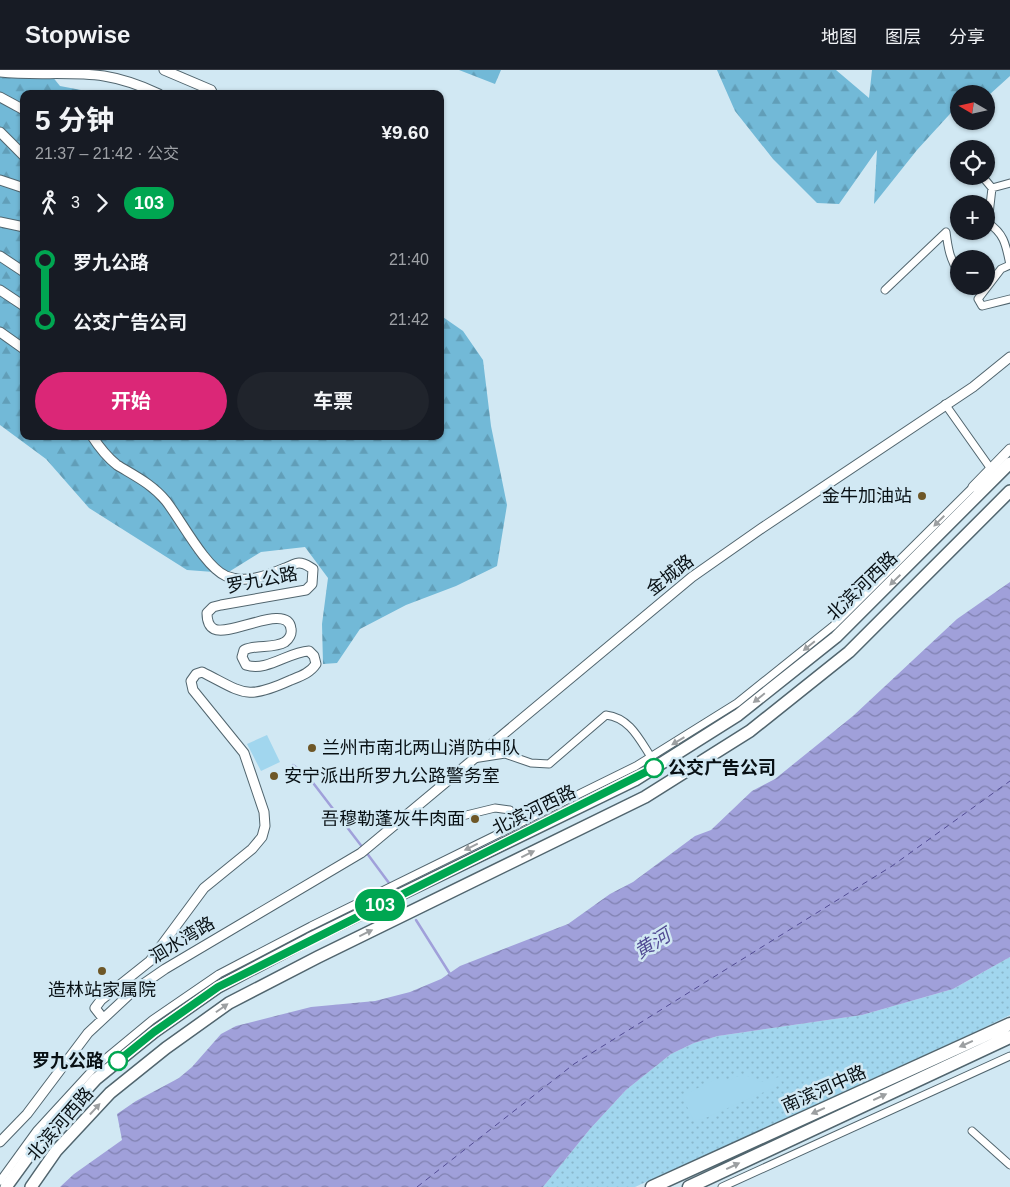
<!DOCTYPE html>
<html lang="zh">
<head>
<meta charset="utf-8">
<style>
	:root { --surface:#171b24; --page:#20242c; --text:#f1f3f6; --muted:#9ea1a6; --line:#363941; --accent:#db2777 }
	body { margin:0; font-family:Helvetica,"Noto Sans SC",sans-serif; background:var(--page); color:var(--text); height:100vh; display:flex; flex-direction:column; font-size:19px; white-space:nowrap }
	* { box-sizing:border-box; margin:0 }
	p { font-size:16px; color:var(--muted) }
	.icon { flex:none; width:28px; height:28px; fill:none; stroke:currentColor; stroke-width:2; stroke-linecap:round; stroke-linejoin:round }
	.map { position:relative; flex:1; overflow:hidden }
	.drawer { position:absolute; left:20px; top:20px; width:424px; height:350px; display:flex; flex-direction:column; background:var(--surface); border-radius:10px; box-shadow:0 1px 4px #0004 }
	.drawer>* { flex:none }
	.badge { padding:0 10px; border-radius:16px; font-size:18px; line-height:32px }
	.needle { width:32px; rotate:279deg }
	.controls { position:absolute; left:950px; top:15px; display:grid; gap:10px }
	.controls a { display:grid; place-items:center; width:45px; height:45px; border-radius:50%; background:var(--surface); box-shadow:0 1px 4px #0004; font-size:25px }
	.map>.badge { position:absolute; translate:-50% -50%; box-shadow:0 0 0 2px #fff }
	.legs { display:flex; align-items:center; gap:8px; height:55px; padding:0 15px; font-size:16px }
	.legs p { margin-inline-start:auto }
	.headline { display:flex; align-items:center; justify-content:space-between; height:85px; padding:0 15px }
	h1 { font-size:28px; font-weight:700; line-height:38px }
	.action { display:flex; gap:10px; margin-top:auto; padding:10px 15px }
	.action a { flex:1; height:58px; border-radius:30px; background:var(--accent); color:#fff; font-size:20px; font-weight:700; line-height:58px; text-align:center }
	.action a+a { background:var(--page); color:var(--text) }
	ul { padding:0 15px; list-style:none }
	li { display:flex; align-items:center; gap:18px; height:60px; font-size:19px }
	li i { display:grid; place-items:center; width:8px; height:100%; margin:0 6px; background:currentColor }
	li i::after { content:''; width:12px; height:12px; margin:-6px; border:4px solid; border-radius:50%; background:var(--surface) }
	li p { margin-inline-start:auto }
	li:first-child i { background:linear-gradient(#0000 50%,currentColor 0) }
	li:last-child i { background:linear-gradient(currentColor 50%,#0000 0) }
	header { display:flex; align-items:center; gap:30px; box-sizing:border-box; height:70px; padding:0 25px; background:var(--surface); border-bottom:1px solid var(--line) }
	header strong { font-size:24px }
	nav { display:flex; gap:28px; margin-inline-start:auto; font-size:18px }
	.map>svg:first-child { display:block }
	.forest { fill:url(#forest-firs) }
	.park { fill:url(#park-dots) }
	.pitch { fill:#a1d6ee }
	.water { fill:url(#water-waves) }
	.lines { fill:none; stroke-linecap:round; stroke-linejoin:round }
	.stream { stroke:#a0a0da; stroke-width:2.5 }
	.ferry { stroke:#524c94; stroke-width:1; stroke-dasharray:6 5; stroke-linecap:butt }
	.minor-casing { stroke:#51656e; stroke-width:9 }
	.tertiary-casing { stroke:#51656e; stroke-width:11 }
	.primary-casing { stroke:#51656e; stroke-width:14 }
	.trunk-casing { stroke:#51656e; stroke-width:15 }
	.minor { stroke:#fff; stroke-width:7 }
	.tertiary { stroke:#fff; stroke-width:9 }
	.primary { stroke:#fff; stroke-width:11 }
	.trunk { stroke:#fff; stroke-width:12 }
	.oneway { fill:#9c9fa1 }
	.line-1-casing { stroke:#fff; stroke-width:11 }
	.line-1 { stroke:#00a651; stroke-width:8 }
	.poi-dot { fill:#6e5727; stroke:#d1e8f3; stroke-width:2 }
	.stop-1-dot { fill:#fff; stroke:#00a651; stroke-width:2.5 }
	.labels { text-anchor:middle; stroke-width:5; stroke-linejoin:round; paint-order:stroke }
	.poi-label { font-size:18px; fill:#081014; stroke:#d1e8f3; text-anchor:end }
	.street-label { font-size:18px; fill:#081014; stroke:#d1e8f3 }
	.stop-label { font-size:18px; font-weight:bold; fill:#081014; stroke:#d1e8f3; text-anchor:start }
	.water-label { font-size:19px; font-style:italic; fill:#524c94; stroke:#d1e8f3 }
</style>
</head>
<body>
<header>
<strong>Stopwise</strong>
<nav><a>地图</a><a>图层</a><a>分享</a></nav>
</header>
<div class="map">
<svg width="1010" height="1117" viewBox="0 0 1010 1117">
	<defs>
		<pattern id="forest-firs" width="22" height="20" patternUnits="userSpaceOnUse" patternTransform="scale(1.25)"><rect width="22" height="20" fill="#72b9d7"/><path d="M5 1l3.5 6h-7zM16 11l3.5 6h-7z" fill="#619eb8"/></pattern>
		<pattern id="park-dots" width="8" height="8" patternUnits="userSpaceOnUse" patternTransform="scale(1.25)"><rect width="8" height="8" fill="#a1d6ee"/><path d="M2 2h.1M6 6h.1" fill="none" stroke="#89b7cb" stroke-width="1.8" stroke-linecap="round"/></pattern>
		<pattern id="water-waves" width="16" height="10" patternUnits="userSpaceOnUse" patternTransform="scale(1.25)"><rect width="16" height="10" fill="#a0a0da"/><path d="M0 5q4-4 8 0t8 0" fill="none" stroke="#8081b0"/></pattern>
	</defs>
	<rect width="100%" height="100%" fill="#d1e8f3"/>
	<path class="forest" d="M0,0H47L60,16L102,24H24V366H440V245L463,261L483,290L491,356L507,435L497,496L456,516L406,535L360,559L337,593L323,594L322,554L328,508L305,477L261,482L227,503L187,500L89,438L46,389L0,355Z
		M459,0H501L495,14Z
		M717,0H836L869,28L872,0H1010V6L989,25L959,24V34L917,80L874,134L877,80L839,134L817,133L773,89L735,41Z"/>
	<path class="park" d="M1010,887V945L975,962L635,1117H543L590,1059L626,1020L671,984L694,973L718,966L862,945L953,919Z"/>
	<path class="pitch" d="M267,665L280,692L261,701L247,674Z
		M743,1004L760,1012L779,1007L782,1014L701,1050L693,1049L682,1026L716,1009L727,1011Z"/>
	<path class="water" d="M1010,512V887L953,919L862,945L718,966L694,973L671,984L626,1020L590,1059L543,1117H60L74,1104L122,1070L117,1044L136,1031L179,1008L192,997L221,964L236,956L311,937L375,931L410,922L441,909L460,896L568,854L610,824L633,812L695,766L711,760L752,721L775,709L853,646L957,549Z"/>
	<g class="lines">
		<path class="stream" d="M293,695L307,705L363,778
			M366,782L389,813
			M416,850L450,904"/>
		<path class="ferry" d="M417,1117L574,994L892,796L1010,711"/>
		<defs>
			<path id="minor" d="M982,106L992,118L1010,113
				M992,118L988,153C1005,164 1006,176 1010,195
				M1010,195L1001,199L978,229L982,236L1010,229
				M973,216L982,223
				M885,220L946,162C948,178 950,190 959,203
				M945,334L991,399
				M473,689L505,684L531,693L549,694L606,645C631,648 640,671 653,690
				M454,748L495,738L510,740L519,754
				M972,1061L1010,1095
				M0,1111L37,1060L94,998L152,950L219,904L311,856L636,696L737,633L833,556L973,417
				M722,1117L1010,986"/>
			<path id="tertiary" d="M164,0L211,20L213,24
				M0,2C35,6 70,1 104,6C123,9 142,16 159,24
				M0,27L24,40
				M0,62L24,86
				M0,110L24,118
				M0,152L24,157
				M0,186L24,202
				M0,220L24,236
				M0,262L24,279
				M92,366C99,377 107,387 117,395C135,406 152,414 166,431C181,450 205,497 226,506C246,514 266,506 285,498C289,497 295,493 299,493C305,493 308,496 313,499L312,514L306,520L221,535L213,537L207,543C207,549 208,556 214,559C230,567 288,532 291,559C292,564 289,569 285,572C273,579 257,574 244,580L242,587L246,595C267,602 288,582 309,581L314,586L316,594C310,603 301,606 291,610C245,631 244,623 202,602L196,604L191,611L193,620L244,683L264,742L265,756L262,767L252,779L204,818L150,891L101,930L95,938L102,947
				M973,417L1010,379
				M0,1072L27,1044L88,963L133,921L165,899L361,783L692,507L762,458L973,317L1010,287"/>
			<path id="primary" d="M6,1117L41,1069L96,1009L154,962L218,917L309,869L635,710L738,645L836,567L1010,393
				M31,1117L56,1081L110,1023L166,978L229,933L318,887L645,727L750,661L849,582L1010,421"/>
			<path id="trunk" d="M652,1117L1010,954
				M689,1117L1010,967"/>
		</defs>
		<use href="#minor" class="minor-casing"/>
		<use href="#tertiary" class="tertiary-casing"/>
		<use href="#primary" class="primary-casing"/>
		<use href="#trunk" class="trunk-casing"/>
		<use href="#minor" class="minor"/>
		<use href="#tertiary" class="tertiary"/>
		<use href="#primary" class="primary"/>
		<use href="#trunk" class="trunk"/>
	</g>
	<defs><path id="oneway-solid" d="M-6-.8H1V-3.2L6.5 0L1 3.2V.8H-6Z" transform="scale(1.25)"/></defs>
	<g class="oneway">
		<use href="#oneway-solid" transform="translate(939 451) rotate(135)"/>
		<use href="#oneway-solid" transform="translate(895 510) rotate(136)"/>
		<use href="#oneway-solid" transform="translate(809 576) rotate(141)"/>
		<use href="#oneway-solid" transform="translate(759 628) rotate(141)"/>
		<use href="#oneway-solid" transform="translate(678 671) rotate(149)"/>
		<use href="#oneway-solid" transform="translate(471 777) rotate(154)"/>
		<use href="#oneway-solid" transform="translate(528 784) rotate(-26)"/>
		<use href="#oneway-solid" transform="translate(366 863) rotate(-26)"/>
		<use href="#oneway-solid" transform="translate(222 938) rotate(-35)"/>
		<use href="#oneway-solid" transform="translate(966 974) rotate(156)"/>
		<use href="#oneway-solid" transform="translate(880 1027) rotate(-25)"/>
		<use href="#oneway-solid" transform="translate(95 1039) rotate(-47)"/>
		<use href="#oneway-solid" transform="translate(818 1041) rotate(156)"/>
		<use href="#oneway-solid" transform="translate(733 1096) rotate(-25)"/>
	</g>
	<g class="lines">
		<defs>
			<path id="line-1" d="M118,991L154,962L218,917L654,698"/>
		</defs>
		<use href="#line-1" class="line-1-casing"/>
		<use href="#line-1" class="line-1"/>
	</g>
	<g class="poi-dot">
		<circle cx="922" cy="426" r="5"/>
		<circle cx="312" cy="678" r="5"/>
		<circle cx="274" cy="706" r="5"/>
		<circle cx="475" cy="749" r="5"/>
		<circle cx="102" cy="901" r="5"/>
	</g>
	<g class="stop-1-dot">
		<circle cx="654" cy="698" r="9"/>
		<circle cx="118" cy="991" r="9"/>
	</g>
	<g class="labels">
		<g class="poi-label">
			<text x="912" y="432">金牛加油站</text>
			<text x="322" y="684" text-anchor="start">兰州市南北两山消防中队</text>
			<text x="284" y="712" text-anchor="start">安宁派出所罗九公路警务室</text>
			<text x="465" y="755">吾穆勒蓬灰牛肉面</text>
			<text x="102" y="926" text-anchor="middle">造林站家属院</text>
		</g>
		<g class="street-label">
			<text transform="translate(670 505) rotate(-38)" y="6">金城路</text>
			<text transform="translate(262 510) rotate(-11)" y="6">罗九公路</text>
			<text transform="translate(862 516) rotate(-44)" y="6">北滨河西路</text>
			<text transform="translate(534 740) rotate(-26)" y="6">北滨河西路</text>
			<text transform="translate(182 870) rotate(-31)" y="6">洄水湾路</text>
			<text transform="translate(824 1019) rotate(-24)" y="6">南滨河中路</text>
			<text transform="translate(60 1054) rotate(-49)" y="6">北滨河西路</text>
		</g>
		<g class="stop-label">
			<text x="668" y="704">公交广告公司</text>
			<text x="104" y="997" text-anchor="end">罗九公路</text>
		</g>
		<g class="water-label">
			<text transform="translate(652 873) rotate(-32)" y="7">黄河</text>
		</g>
	</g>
</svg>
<div class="controls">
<a><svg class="needle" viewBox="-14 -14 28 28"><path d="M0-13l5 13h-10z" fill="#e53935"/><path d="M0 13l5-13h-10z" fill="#9ea1a6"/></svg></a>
<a><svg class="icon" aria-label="locate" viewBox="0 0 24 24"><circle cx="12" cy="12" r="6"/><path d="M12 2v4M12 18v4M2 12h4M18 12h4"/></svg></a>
<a>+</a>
<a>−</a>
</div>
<b class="badge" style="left:380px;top:835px;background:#00a651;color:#fff">103</b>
<section class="drawer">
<div class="headline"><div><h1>5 分钟</h1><p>21:37 – 21:42 · 公交</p></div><b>¥9.60</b></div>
<div class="legs"><svg class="icon" aria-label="walk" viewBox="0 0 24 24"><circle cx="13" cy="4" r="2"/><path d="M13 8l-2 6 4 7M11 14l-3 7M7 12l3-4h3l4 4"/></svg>3<svg class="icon" aria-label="forward" viewBox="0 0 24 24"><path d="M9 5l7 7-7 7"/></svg><b class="badge" style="background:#00a651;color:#fff">103</b></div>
<ul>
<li><i style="color:#00a651"></i><b>罗九公路</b><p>21:40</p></li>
<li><i style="color:#00a651"></i><b>公交广告公司</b><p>21:42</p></li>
</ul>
<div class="action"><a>开始</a><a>车票</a></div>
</section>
</div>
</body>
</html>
